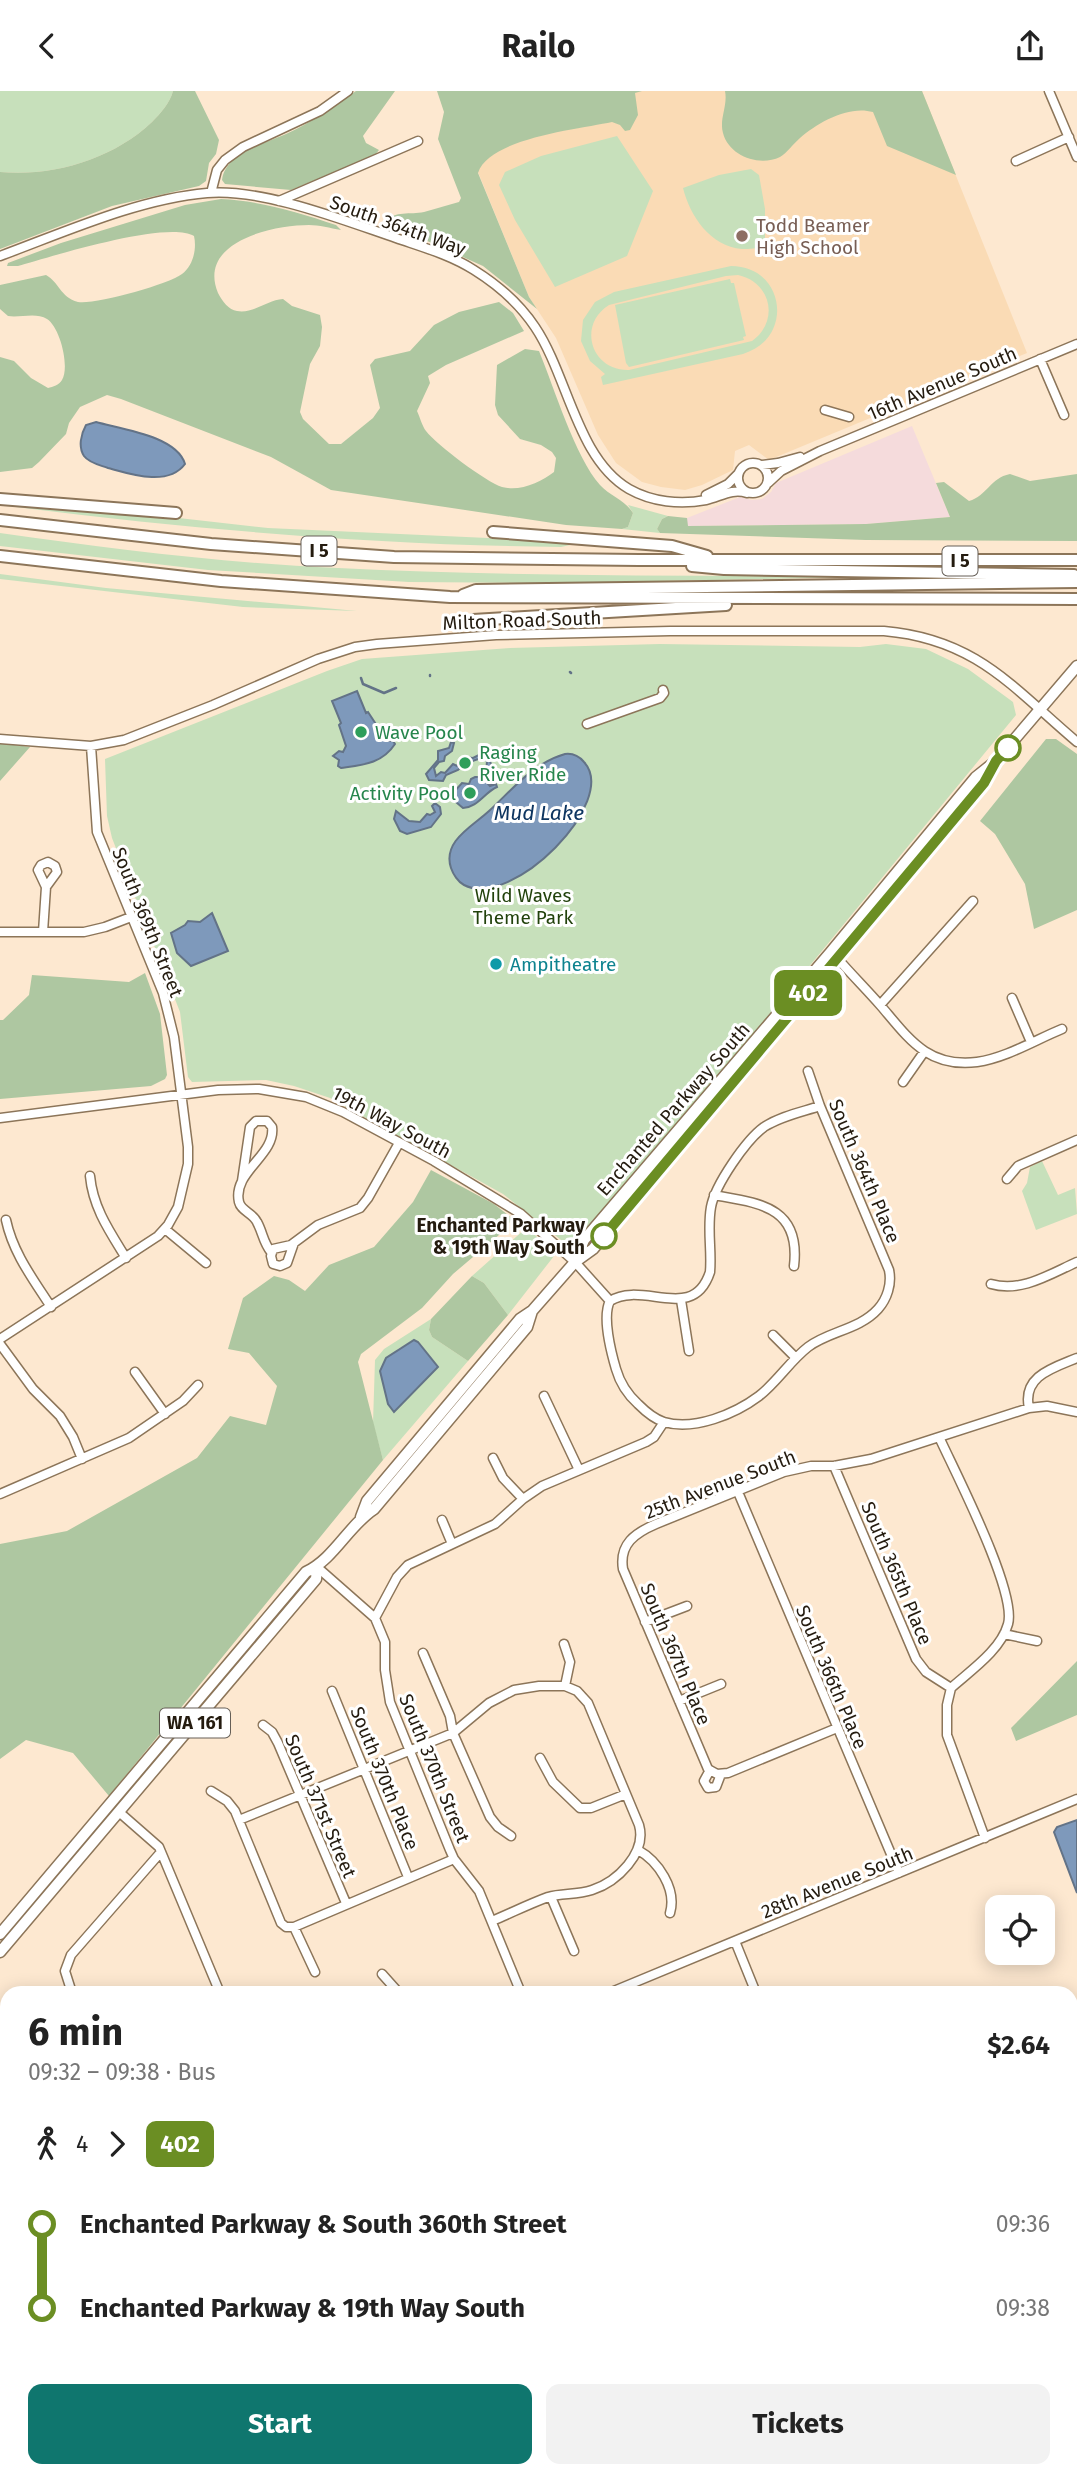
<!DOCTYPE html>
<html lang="en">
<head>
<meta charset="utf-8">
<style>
	:root { --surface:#fff; --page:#f2f2f2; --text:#222; --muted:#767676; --accent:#0f766e }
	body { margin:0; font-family:"Fira Sans",sans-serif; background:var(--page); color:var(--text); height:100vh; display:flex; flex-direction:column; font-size:26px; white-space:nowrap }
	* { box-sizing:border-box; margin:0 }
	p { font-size:23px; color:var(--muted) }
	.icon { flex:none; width:38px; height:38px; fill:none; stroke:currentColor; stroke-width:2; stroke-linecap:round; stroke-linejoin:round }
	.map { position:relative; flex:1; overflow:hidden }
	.panel { position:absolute; left:0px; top:1895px; width:1078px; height:492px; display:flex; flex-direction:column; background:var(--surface); border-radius:21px 21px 0 0; box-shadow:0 4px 18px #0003 }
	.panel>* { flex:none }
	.badge { padding:0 14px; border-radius:10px; font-size:24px; line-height:46px }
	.buttons { position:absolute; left:985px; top:1804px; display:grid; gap:14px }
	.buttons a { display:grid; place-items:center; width:70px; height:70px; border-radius:14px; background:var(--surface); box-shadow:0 4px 18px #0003; font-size:35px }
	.map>.badge { position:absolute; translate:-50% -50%; box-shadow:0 0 0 4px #fff }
	.legs { display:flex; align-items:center; gap:10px; height:77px; padding:0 28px; font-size:23px }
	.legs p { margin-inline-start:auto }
	.head { display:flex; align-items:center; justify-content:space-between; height:119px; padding:0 28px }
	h1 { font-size:38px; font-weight:700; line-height:52px }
	.primary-button { display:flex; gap:14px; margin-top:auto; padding:14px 28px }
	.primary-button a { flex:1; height:80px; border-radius:14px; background:var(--accent); color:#fff; font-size:28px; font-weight:700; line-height:80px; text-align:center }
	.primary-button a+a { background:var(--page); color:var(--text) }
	ul { padding:0 28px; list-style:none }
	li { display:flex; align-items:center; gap:24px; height:84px; font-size:26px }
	li i { display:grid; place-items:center; width:10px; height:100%; margin:0 9px; background:currentColor }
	li i::after { content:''; width:18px; height:18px; margin:-9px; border:5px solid; border-radius:50%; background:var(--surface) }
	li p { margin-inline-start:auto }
	li:first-child i { background:linear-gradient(#0000 50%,currentColor 0) }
	li:last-child i { background:linear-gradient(currentColor 50%,#0000 0) }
	header { display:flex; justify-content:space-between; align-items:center; height:91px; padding:0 28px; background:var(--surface); font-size:32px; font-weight:700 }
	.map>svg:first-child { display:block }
	.commercial { fill:#f5dbdc }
	.built { fill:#fadbb5 }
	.green { fill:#c7e0bb; fill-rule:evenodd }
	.forest { fill:#aec7a1 }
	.water { fill:#7e99bb; stroke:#637387; stroke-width:2 }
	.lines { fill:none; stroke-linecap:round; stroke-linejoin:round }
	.stream { stroke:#637387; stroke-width:2.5 }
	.minor-casing { stroke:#8c7559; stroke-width:11 }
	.major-casing { stroke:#8c7559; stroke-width:13 }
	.highway-casing { stroke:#8c7559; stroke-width:14 }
	.minor { stroke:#fff; stroke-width:8 }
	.major { stroke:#fff; stroke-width:10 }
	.highway { stroke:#fff; stroke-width:10 }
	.line-1-casing { stroke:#fff; stroke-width:16 }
	.line-1 { stroke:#6b8e23; stroke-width:10 }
	.education-dot { fill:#8d6e63; stroke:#fff; stroke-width:2.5 }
	.leisure-dot { fill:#2e9e5b; stroke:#fff; stroke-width:2.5 }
	.stop-1-dot { fill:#fff; stroke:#6b8e23; stroke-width:3.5 }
	.culture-dot { fill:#0f9aa8; stroke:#fff; stroke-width:2.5 }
	.labels { text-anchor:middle; stroke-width:6; stroke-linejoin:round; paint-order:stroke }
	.shield { fill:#fff; stroke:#665f57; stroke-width:2 }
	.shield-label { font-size:18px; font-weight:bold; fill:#241b0f }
	.street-label { font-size:19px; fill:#241b0f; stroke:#fff }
	.education-label { font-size:19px; fill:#785e54; stroke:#fff; text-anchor:start }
	.leisure-label { font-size:19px; fill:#27864d; stroke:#fff; text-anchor:start }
	.park-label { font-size:19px; fill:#22420c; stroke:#fff }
	.culture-label { font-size:19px; fill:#0d838f; stroke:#fff; text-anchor:start }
	.stop-label { font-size:19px; font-weight:bold; fill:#241b0f; stroke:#fff; text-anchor:end }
	.water-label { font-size:21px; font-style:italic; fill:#0d3560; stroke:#fff }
</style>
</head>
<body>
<header><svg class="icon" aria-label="back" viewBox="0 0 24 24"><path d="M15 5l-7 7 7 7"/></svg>Railo<svg class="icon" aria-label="share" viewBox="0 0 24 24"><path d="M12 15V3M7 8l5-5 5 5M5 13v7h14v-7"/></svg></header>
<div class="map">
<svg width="1077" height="2386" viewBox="0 0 1077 2386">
	<rect width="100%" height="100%" fill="#fde8d0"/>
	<path class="commercial" d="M912,335L950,426L866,433L687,435V427L740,406L752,409L762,408L771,401L776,392Z
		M0,1989L7,2006V2138L0,2141Z"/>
	<path class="built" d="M537,0H922L1027,262L769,369L749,354L735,360L733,379L702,394L685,399L661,396L642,391L616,372L598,344L556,247L529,206L458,32Z"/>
	<path class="green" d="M0,0H173C170,12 160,23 152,31C113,68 53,86 0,81Z
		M617,45L653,100L627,165L555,196L515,129L499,94L505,81L541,65Z
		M751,78L759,84L765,118V156C758,157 750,158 742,158C710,155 690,125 683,97L719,84Z
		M731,175C785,175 795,247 743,263L603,294L601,286L605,283L590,270L581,250L583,229L595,211L614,201ZM738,184C771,191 780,230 752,250L629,279C591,280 577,234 609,214L726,185Z
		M730,188L731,192H734L746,245L743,246L744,249L629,276L626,272L615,214Z
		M0,410L37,411L268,437L554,450L570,454L561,456C373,454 187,438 0,414Z
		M628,414L668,425L662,428L657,438L660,442L622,438L628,436L633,422Z
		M0,442C112,458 224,472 338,477C512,486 688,484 863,486L553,492L409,491L208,479L0,455Z
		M0,483L106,497L357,520L243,516L0,488Z
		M660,553L860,556L886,553L926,558L968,578L1013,611L1016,624L575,1160L503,1103L330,1007L294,995L266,989L192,991L188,986L180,921L112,747L107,725L105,668L327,580L362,568L510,557Z
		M1042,1070L1058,1104L1075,1097L1077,1123L1036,1139L1022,1100L1027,1092L1030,1076Z
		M525,1138L530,1139L554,1163V1165L508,1224L484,1192L472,1185Z
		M431,1228L429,1239L432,1246L468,1270L383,1369L373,1332L375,1269L384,1258ZM414,1249L419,1251L438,1276L395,1320L388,1313L380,1280L398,1258Z"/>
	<path class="forest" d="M173,0H195L219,49L216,63L209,72L206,90L199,95L112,115L0,158V81C53,86 113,68 152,31C160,23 170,12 173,0Z
		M356,0H395L363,45L366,52L379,59L375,64L291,99L225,93L222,89C226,61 264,53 286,43C310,33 334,14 356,0Z
		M437,0H642L635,2L638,24L630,39L625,40L620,34L612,31C580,38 489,47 478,82L529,206L537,218L483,175L385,131C395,119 410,124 424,121C436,118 447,114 459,111L461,107L438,48L444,21Z
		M725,0H922L956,84L887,55L873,21C849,14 818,31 800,47C793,53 787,62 780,66C759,76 729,65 723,42C719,28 728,15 725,0Z
		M221,108C261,110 298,121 336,134L341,139C330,137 319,134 309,134C272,134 197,151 218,202C222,210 229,219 237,220C253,223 267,209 283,208L292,215L320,224L322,236L320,255L310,273L300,321L303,328L329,353H341L373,327L380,317L370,274L375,268L410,260L434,234L459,221L499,211L513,222L524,240L446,274L428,285L430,292L417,320C420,326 422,335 426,340C437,354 486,391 502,396C520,401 541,391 554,381L556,367L552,361L541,354L520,348L498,324L495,314L497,274L525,258L539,260C554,296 575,366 600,394C610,405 625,409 633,422L628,436L622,438L566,434L331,399L271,366L121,308L107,304L80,316L69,332L66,343L39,371L32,377L0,381V266L14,270L31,287L48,297C53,296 59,294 62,289C70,276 60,236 47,228C36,221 20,227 8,225L0,218V194L46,184C59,191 60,206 78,211C94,214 167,194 182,183C193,175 197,158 194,145C167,129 50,166 18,175H7L8,172L61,152L185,114Z
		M1010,383L1030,390L1077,383V450L866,449L660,442L657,438L662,428L668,425L687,427L688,435L866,433L950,426L936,392L944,391L969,410C987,405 990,387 1010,383Z
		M1046,648H1056L1077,663V819L1034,838L1025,793L995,743L980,730Z
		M0,652L30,656L0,690Z
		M145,882L160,923L167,984L165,988L151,995L0,1008V929H3L29,904L32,884L129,891Z
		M431,1079L494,1113L512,1127L506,1138L453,1183L422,1217L361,1263L358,1271L383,1369L109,1705L73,1662L26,1649L0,1668V1453L67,1440L197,1367L230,1325L266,1334L277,1295L249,1262L228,1258L243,1207L274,1185L289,1189L305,1200L329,1174L374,1156L413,1111Z
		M472,1185L484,1192L508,1224L468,1270L432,1246L429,1239L431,1228Z
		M1077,1570V1624L1016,1650L1011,1637Z
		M0,2377H7V2380H237L222,2386H0Z
		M334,2380H601L587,2386H337Z"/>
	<path class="water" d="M96,331C121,338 177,345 185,373C168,396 130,383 108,377C100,374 89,372 84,365C78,356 81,343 86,334Z
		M357,600L366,622L368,621L387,650H393L395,653C382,673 362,674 341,677L338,675L339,669L333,665L339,660L343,661L346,655L339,634L341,632L332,610Z
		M451,651L454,652L452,660L445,665L444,670L439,671L434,677L436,685L441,681L445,682L453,673L457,675L463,666L473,667L487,660L496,690L491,693L486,687L487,669H483L481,667L464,673L458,679L446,684L443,690L429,689L426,683L438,669V660L449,657Z
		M565,663C573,662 579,665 584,671C620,710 512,819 464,794C458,791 453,783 451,777C442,750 473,735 489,720C513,698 533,672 565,663Z
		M475,686H482L490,695L496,693L497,696C485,701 477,717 463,717L451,707L452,703L462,692L469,693L471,688Z
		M435,712L440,716L441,723L431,736L407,743L400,740L394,728L396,720L409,730L420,731L427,723L430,724L435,721L432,715Z
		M212,822L228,860L191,875L177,862L171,842L185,834L188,830L200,831Z
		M414,1249L418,1251L438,1276L394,1321L388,1313L380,1280L386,1267Z
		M1077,1729V1802L1054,1741L1057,1736Z"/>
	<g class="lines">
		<path class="stream" d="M570,581L571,582
			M430,585V584
			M361,587L363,593L384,602L396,597"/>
		<defs>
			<path id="minor" d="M1049,0L1077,66
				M1016,70L1069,46
				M211,102L217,79L225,69L243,56L320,20L348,0
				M279,110L418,50
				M0,165C65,141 138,108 207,102C262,97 343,129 396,147C422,156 451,164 474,179C498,194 519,212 535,236C568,285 577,368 629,398C652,411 680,414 706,409C720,406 732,397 747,402
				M1040,268L1064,324
				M825,319L849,326
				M738 387a15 15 0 1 1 30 0a15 15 0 1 1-30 0Z
				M762,374L778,372L800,366
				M768,392L781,380L820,360L1077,253
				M706,404L728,393L738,383
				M587,633L660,607L664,602L663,599
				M0,648L91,655L124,649L213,614L318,568L355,556L377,553L496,544L670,540H884C976,548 1012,596 1077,651
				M0,841H84L105,836L131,826
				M43,841L46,796L57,781L55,775L48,771L41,774L38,779L46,796
				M838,868C852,884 867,899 881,915C909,948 928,977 977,971C1006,967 1035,949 1062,938
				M1012,907L1031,951
				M880,914L973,810
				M903,991L924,961
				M0,1027L218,999L259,998L306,1006L343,1021L434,1070L521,1123L575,1171L610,1210
				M90,1085C93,1117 110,1141 126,1167
				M1007,1088L1018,1075L1077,1049
				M242,1090L250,1036L256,1030H267L272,1036C276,1064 232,1081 239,1111C241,1120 253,1122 257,1131C263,1142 263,1151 271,1161
				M714,1104C758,1112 801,1115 794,1175
				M6,1129C13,1162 33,1188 51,1216
				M165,1138L206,1172
				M294,1152L287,1172L280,1175L273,1173L271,1165L273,1158L291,1154L318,1134L360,1117L368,1107L399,1052
				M991,1193C1021,1202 1050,1183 1077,1171
				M681,1209L689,1260
				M610,1210C602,1225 611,1261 616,1278C620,1292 627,1303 638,1313C645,1320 654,1328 664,1331C694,1340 735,1323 759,1305C777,1291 790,1270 808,1256C829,1240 859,1239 878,1218C887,1208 892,1193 889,1179L820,1015L808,980
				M610,1210C643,1189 693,1233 710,1181C712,1160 707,1138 711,1116C715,1094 746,1049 764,1036C781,1025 802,1021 820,1015
				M773,1244L796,1267
				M0,1248L158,1145L168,1134L178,1116L188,1073V1056L174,946L163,902L97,741L91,655
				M0,1253L33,1298L60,1325L73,1346L82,1368
				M135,1281L165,1323
				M544,1305L579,1379
				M1029,1317C1022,1285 1053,1277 1077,1267
				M940,1348C956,1383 1017,1501 1008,1533C1001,1559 970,1580 951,1597
				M493,1367L503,1387L523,1408
				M834,1375L916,1568L926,1581L951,1597L947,1614V1644L985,1747
				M738,1401L899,1782
				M0,1403L129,1347L183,1310L198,1294
				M442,1429L452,1453
				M317,1476L375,1527L385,1551V1579L390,1611L450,1759L454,1768L479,1800L521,1902
				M375,1527L397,1486L408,1474L495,1433L523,1408L542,1395L646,1351L654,1346L664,1331
				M645,1531L687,1515
				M1004,1543L1037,1550
				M564,1553L570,1571L565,1595
				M423,1562L450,1625L453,1642L490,1726L498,1736L511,1745
				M332,1600L408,1786
				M679,1610L721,1593
				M263,1634L272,1641L278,1652L346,1812
				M837,1637L728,1682L717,1683L708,1678L623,1478C619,1453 635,1442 656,1433L784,1381L811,1375H834L871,1368L1029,1317L1047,1315L1077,1321
				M540,1667L553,1691L580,1717H591L626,1703
				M710,1679L704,1690L708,1697L716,1696L721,1683
				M211,1700L227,1710L235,1720L281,1832L286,1836H294L315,1881
				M119,1721L159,1756L220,1902
				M239,1729L453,1642L489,1612L514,1599L539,1595H565L577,1600L588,1612L639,1734C647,1762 617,1791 592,1799C577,1804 562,1802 548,1806C529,1813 511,1822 492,1830
				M638,1759C658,1770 677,1798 670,1822
				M551,1806L574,1860
				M294,1836L454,1768
				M735,1850L756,1902
				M382,1883L399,1902
				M72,1902L65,1880L71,1864L161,1761
				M609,1902L1077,1708
				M0,1955L1,1947
				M0,1960L7,1990
				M1071,2017L1077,2019
				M0,2148L7,2145
				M1071,2203L1077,2200
				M0,2223H7
				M1020,2380L1022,2386
				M630,2386L645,2380
				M782,2386V2380
				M875,2386V2380"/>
			<path id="major" d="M575,1170L584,1149L830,862L976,686L996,670L1077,575
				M361,1426L367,1410L520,1228L532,1220L575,1171L593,1158L940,745L984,692L996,670
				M0,1843L306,1481C334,1468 348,1435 374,1418L527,1236L532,1220
				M0,1861L316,1488L317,1476"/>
			<path id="highway" d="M0,408L176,422
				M0,429L211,453L394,466L639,469H1077
				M493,441L672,455L707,465
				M0,465L221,490L450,506L1077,508
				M692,475L724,478L1074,484
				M463,504L476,499L1077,491
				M473,529L726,514"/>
		</defs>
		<use href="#minor" class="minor-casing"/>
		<use href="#major" class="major-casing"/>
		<use href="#highway" class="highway-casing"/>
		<use href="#minor" class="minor"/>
		<use href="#major" class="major"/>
		<use href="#highway" class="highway"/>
	</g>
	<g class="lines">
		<defs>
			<path id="line-1" d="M604,1145L923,765L984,692L996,670L1008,657"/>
		</defs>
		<use href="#line-1" class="line-1-casing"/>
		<use href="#line-1" class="line-1"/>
	</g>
	<circle class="education-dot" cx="742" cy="145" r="7"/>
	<g class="leisure-dot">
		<circle cx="361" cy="641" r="7"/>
		<circle cx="465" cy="672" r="7"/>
		<circle cx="470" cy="702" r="7"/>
	</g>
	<g class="stop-1-dot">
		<circle cx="1008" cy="657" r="12"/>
		<circle cx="604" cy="1145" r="12"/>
	</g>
	<circle class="culture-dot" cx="496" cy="873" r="7"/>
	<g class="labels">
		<g class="shield">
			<rect x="301.5" y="445.5" width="35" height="29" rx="5"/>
			<rect x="942.5" y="455.5" width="35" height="29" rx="5"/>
			<rect x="160" y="1617.5" width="70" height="29" rx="5"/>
		</g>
		<g class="shield-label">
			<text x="319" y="466">I 5</text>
			<text x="960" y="476">I 5</text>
			<text x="195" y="1638">WA 161</text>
		</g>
		<g class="street-label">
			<text transform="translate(398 134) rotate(20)" y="7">South 364th Way</text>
			<text transform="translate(942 292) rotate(-23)" y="7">16th Avenue South</text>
			<text transform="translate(522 529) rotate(-2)" y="7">Milton Road South</text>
			<text transform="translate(148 831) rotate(68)" y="7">South 369th Street</text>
			<text transform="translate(673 1018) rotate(-49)" y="7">Enchanted Parkway South</text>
			<text transform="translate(392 1031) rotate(28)" y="7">19th Way South</text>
			<text transform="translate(865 1080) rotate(67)" y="7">South 364th Place</text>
			<text transform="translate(720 1393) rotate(-21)" y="7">25th Avenue South</text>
			<text transform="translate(897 1482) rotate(67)" y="7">South 365th Place</text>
			<text transform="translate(676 1563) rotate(67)" y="7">South 367th Place</text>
			<text transform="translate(832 1586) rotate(67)" y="7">South 366th Place</text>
			<text transform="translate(435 1677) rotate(68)" y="7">South 370th Street</text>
			<text transform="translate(385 1687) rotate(68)" y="7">South 370th Place</text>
			<text transform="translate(321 1715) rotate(67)" y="7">South 371st Street</text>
			<text transform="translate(837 1791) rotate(-22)" y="7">28th Avenue South</text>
		</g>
		<g class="education-label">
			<text x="756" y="141">Todd Beamer<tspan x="756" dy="22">High School</tspan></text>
		</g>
		<g class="leisure-label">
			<text x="375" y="648">Wave Pool</text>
			<text x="479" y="668">Raging<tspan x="479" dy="22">River Ride</tspan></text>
			<text x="456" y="709" text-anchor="end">Activity Pool</text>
		</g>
		<g class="park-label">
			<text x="523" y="811">Wild Waves<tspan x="523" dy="22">Theme Park</tspan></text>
		</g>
		<g class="culture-label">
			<text x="510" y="880">Ampitheatre</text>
		</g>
		<g class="stop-label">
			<text x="585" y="1141">Enchanted Parkway<tspan x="585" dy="22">&amp; 19th Way South</tspan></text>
		</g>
		<g class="water-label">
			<text x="539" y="729">Mud Lake</text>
		</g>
	</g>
</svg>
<div class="buttons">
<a><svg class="icon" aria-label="locate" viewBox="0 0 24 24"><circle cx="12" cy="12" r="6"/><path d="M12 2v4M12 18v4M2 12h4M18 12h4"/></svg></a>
</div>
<b class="badge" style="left:808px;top:902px;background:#6b8e23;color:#fff">402</b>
<section class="panel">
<div class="head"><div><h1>6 min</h1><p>09:32 – 09:38 · Bus</p></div><b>$2.64</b></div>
<div class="legs"><svg class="icon" aria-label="walk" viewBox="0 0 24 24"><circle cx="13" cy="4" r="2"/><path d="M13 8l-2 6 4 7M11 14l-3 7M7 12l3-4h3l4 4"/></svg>4<svg class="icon" aria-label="forward" viewBox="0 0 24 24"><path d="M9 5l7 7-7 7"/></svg><b class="badge" style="background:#6b8e23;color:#fff">402</b></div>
<ul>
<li><i style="color:#6b8e23"></i><b>Enchanted Parkway &amp; South 360th Street</b><p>09:36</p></li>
<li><i style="color:#6b8e23"></i><b>Enchanted Parkway &amp; 19th Way South</b><p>09:38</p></li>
</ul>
<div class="primary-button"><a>Start</a><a>Tickets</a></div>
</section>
</div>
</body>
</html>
